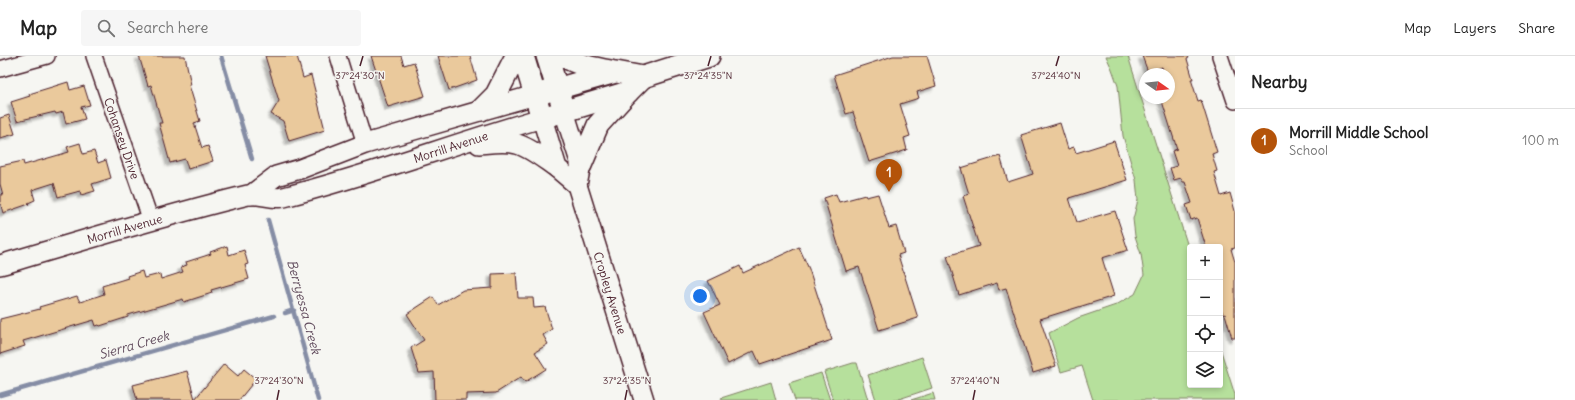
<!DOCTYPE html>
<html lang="en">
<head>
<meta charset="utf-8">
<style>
  body { margin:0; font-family:Delius,sans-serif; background:#f6f6f6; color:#222 }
  .controls { position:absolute; right:12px; bottom:12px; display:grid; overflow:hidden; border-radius:4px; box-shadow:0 2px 6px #0003 }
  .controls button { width:36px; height:36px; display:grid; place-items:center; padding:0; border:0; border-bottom:1px solid #e0e0e0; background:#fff; color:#222; font:20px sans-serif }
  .compass { position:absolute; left:1139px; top:12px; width:36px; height:36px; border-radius:50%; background:#fff; box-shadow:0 2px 6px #0003; rotate:104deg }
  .you { position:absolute; left:700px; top:240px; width:14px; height:14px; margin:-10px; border:3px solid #fff; border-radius:50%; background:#1a73e8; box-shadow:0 0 0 6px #1a73e833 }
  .badge { display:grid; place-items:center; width:26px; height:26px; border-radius:50%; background:#b45309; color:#fff; font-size:13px; font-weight:700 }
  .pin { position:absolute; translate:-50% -33px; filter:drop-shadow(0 1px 2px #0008) }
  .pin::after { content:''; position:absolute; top:21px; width:14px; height:12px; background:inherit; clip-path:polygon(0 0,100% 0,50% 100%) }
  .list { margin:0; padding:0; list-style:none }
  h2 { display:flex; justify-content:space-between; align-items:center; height:52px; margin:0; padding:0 16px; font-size:17px }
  h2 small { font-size:13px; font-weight:400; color:#767676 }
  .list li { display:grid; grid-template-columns:26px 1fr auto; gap:12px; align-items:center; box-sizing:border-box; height:64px; padding:0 16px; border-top:1px solid #e0e0e0 }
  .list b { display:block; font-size:15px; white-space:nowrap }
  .list p { margin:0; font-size:13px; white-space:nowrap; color:#767676 }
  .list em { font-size:13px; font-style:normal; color:#767676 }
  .icon { flex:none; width:22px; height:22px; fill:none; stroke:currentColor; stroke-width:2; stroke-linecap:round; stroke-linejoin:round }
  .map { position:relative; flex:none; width:1235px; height:344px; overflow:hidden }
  header { display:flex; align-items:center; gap:24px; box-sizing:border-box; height:56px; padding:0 20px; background:#fff; border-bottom:1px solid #e0e0e0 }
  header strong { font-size:19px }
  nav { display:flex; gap:22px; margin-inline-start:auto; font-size:14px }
  .search { width:280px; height:36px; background:#f6f6f6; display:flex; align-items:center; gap:10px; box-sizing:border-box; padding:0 14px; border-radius:4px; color:#767676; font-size:15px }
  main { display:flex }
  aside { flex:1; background:#fff }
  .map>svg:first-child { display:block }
</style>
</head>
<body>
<header>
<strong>Map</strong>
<div class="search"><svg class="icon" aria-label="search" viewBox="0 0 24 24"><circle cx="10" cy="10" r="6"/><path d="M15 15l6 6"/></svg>Search here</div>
<nav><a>Map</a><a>Layers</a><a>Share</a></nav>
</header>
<main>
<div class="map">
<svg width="1235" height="344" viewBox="0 0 1235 344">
  <defs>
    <filter id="shadow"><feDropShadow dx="-3.5" dy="3.5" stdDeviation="1" flood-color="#0004"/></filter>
  </defs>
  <rect width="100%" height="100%" fill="#f6f6f2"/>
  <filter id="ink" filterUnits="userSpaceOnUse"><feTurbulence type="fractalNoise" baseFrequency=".025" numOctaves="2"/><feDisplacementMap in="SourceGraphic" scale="8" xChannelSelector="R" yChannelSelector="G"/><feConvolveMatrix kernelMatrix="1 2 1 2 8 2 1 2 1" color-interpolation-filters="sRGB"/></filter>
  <g filter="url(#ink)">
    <g fill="#b6e09c" stroke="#808064">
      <path d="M1106,0h22l62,197v132h30v-37l15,47v5h-142l-11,-34 -21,6 -12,-39 29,-15 38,-13 19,-11 9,-19 -3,-21 -6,-18 -2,-17 5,-19 -2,-20 -13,-44 -5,-50 -6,-17z"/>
      <path d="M922,301l10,31 -36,12h-20l-8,-25z"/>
      <path d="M853,307h4l11,37h-35l-9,-28z"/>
      <path d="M821,317l9,27h-35l-6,-17z"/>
      <path d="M771,326l5,18h-54l-1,-2z"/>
      <path d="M933,337l2,7h-24z"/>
    </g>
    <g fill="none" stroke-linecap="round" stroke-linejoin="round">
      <g stroke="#858da5" stroke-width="4.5">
        <path d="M221,0l31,103"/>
        <path d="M268,164l50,180"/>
        <path d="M285,257l9,-3"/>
        <path d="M0,339l274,-79"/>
      </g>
    </g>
    <g fill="#eac99c" stroke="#4a1f2b" filter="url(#shadow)">
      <path d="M139,0h46l6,29h-2l11,36 -6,2 8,25 6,-2 5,15 -25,8 -3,-10 -15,4 -11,-40h3l-11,-38 -3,1z"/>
      <path d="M265,0h32l6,22 8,-3 14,55 -36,11 -6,-20 -12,-7 8,-13z"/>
      <path d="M371,0h30l3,9 10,-3 11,34 -37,11z"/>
      <path d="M438,0h32l7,24 -28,10z"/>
      <path d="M893,0h34l9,30 -19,6 2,6 -19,6 10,32 -6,2 3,12 -38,12 -16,-50 -7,2 -12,-39z"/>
      <path d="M1142,0h46l1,2 -2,1 6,20h-2l7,22 3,-1 16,52 -5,2 5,17 -3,1 7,24 9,-3 5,18v37l-4,1 4,13v76h-3l-7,-24 -2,1 -3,-11v-57h-14l-9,-29 -6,2 -5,-15 6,-2 -7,-21h-2l-2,-4 -7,2 -4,-12 7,-2 -5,-15 5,-2 -16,-51h8v-24h-5l-2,-7 -14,5z"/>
      <path d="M68,26l2,8 14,-4 6,19 -9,2 4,12 -19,5 -3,-12 -7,2 -1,-2 -38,9 -6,-19 19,-6 -1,-2z"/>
      <path d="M9,59l6,19 -15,4v-20z"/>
      <path d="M1060,67l8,26 6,-2 2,6 38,-12 13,39 -58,18 8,24 38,-11 13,39 -26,8 12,38 -74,23 16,47 -23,7 -27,-85 -7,2 -2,-7 -38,12 -12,-39 32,-10 -16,-50 6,-2 -8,-26 39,-12 8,26 25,-8 -12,-39z"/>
      <path d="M80,87l3,11 11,-3 4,12 8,-3 5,18 -19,6 3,7 -14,4 -1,-4 -22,6 -4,-14 -22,7 3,10 -7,3 1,1 -26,9 -3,-11v-7h3l-3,-11v-18l23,-5 1,4 45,-13 -2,-5z"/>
      <path d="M836,138l3,8 26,-7 1,2 12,-3 11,34 7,-2 8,27 -6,2 20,63 -39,12 -20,-63 -13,4 -22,-73z"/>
      <path d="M227,190l2,9 15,-5 4,14 -3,1 4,14 -38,11 1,3 -28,9 -1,-3 -55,16v2l-28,9 -1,-1 -3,1 -2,-6 -71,21 2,5 -25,8v-35l40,-10 -1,-2 38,-11 3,6 24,-8 -2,-8 26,-8 -1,-2 15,-5 2,7 16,-4 1,5 22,-7 -2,-5 6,-2 -1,-3 25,-8 -1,-2z"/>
      <path d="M799,191l10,22 23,71 -72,24 -6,-13 -26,13 -24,-52 16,-7 -12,-24 32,-15 3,7z"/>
      <path d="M516,217l2,25h15l1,10 11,-1 7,22 -9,6 5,9 -13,8 11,17 -21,13 -4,-5 -25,16 -30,1v6h-31l-1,-28 -15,1 -8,-25 13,-8 -17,-26 26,-17 5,8 25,-15 29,-2v-14z"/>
      <path d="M224,308l14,12 6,-7 12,10 -17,21h-102l-4,-15 54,-14 8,28z"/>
    </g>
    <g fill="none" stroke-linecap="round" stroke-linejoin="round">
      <defs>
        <g id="minor">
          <path id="s1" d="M94,0l57,165"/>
          <path d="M338,0l27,88"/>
          <path d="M1220,0l15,45"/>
          <path d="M0,13l47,-13"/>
        </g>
        <g id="tertiary">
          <path id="s2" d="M564,55l17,54 -4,20 67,215"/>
          <path d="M479,88c12,-1 26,-3 38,0 14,4 28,16 40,24"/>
          <path d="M251,139l25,-19 24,-7 65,-25 170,-49"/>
          <path id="s3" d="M0,209c82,-24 165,-50 248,-70 12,-2 25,5 36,2 87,-22 171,-54 258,-79l15,50 20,17"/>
        </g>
        <g id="secondary">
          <path d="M523,0l19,62 86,-26 15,-15"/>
          <path d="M547,0l14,45"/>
          <path d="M563,0c15,9 31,12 48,15"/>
          <path d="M535,39l81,-23 27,5 66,-21"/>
          <path d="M481,54l15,-15 20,-39"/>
          <path d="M581,109l17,-40 30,-33"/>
        </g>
      </defs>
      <use href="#minor" stroke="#4a1f2b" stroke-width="18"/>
      <use href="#tertiary" stroke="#4a1f2b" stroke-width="22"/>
      <use href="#secondary" stroke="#4a1f2b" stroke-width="24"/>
      <use href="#minor" stroke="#f6f6f2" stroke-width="15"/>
      <use href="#tertiary" stroke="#f6f6f2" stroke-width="19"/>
      <use href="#secondary" stroke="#f6f6f2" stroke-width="21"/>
    </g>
  </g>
  <path fill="none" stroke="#4a1f2b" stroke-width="1.5" d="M360,10l3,-10M708,10l3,-10M1056,10l3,-10M277,344l2,-10M625,344l2,-10M973,344l2,-10"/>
  <g text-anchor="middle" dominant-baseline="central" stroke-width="3" stroke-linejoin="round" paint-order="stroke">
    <g font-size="12" fill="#4a1f2b" stroke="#f6f6f2">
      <text stroke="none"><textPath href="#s1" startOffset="87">Cohansey Drive</textPath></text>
      <text stroke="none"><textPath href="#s3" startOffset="468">Morrill Avenue</textPath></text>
      <text stroke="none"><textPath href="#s3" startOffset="130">Morrill Avenue</textPath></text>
      <text stroke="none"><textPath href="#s2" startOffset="190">Cropley Avenue</textPath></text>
    </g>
    <g font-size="13" font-style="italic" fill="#624d5e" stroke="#f6f6f2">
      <text transform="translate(304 251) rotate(75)">Berryessa Creek</text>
      <text transform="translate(134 289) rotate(-16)">Sierra Creek</text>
    </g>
  </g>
  <g font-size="10" text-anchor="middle" fill="#4a1f2b" stroke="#f6f6f2" stroke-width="3" stroke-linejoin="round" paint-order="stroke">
    <text x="360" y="23">37°24'30"N</text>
    <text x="708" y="23">37°24'35"N</text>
    <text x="1056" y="23">37°24'40"N</text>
    <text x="279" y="328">37°24'30"N</text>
    <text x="627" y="328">37°24'35"N</text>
    <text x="975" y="328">37°24'40"N</text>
  </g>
</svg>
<div class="controls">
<button>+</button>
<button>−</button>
<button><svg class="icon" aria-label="locate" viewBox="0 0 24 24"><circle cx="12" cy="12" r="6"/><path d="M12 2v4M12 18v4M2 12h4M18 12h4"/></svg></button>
<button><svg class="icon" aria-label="layers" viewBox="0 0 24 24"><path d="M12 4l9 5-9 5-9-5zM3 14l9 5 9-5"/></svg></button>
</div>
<svg class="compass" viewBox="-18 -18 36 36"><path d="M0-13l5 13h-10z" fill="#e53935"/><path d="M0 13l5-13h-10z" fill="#767676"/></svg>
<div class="you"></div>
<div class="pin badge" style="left:889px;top:136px">1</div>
</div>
<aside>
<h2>Nearby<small></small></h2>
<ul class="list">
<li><span class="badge">1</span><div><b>Morrill Middle School</b><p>School</p></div><em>100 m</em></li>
</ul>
</aside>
</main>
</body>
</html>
